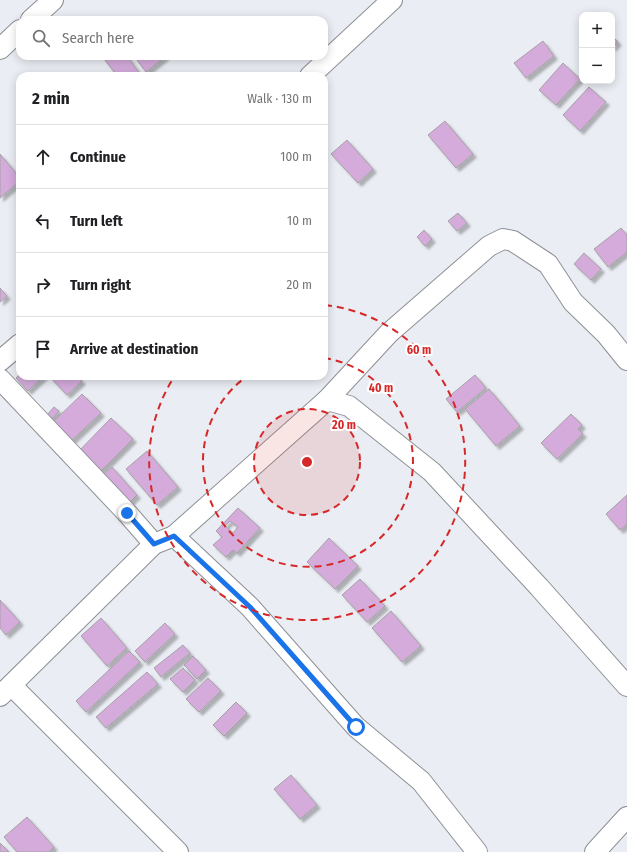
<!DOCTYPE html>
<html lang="en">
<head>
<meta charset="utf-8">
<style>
  body { margin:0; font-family:"Fira Sans Condensed",sans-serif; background:#f6f6f6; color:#202124 }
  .controls { position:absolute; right:12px; top:12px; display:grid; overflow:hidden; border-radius:8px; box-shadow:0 2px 10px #0003 }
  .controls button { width:36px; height:36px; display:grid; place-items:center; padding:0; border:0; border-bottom:1px solid #e0e0e0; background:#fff; color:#202124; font:20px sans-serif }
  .stop { position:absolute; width:12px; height:12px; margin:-9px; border:3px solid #1a73e8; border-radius:50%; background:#fff }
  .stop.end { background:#1a73e8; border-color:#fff; box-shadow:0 1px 4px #0008 }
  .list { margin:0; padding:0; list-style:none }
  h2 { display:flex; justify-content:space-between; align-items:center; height:52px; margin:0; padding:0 16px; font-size:17px }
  h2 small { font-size:13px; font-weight:400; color:#757577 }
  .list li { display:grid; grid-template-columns:26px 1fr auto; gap:12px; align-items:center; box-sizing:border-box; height:64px; padding:0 16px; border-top:1px solid #e0e0e0 }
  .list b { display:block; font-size:15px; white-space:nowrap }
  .list em { font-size:13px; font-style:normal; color:#757577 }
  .icon { flex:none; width:22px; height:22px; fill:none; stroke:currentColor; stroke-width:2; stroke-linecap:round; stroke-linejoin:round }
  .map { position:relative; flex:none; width:627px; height:852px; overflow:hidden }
  .search { position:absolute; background:#fff; box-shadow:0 2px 10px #0003; left:16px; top:16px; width:312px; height:44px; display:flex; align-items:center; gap:10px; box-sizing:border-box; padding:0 14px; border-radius:12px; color:#757577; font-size:15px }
  .panel { position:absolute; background:#fff; box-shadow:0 2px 10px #0003; left:16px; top:72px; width:312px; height:308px; border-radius:12px }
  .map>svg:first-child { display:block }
</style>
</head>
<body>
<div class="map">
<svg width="627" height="852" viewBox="0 0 627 852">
  <defs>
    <filter id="shadow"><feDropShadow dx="3.5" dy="3.5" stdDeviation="1" flood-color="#0004"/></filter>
  </defs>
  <rect width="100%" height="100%" fill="#eaedf3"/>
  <g fill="#d4abdb" stroke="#a5a1a6" fill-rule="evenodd" filter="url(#shadow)">
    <path d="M612,36l6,6 -6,6z"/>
    <path d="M543,41l11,15 -28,22 -12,-15z"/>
    <path d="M102,56h25l13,18 -3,2h-20z"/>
    <path d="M134,56h32l-20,16z"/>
    <path d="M563,63l17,16 -24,26 -17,-15z"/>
    <path d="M589,87l17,15 -26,29 -17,-16z"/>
    <path d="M445,121l28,33 -17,14 -28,-33z"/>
    <path d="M347,140l26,29 -15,14 -27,-29z"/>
    <path d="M0,154l20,24v3l-20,17z"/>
    <path d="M458,213l9,10 -10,8 -9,-10z"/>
    <path d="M621,228l6,7v17l-19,15 -14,-18z"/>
    <path d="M424,230l8,9 -7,7 -8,-9z"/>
    <path d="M584,253l17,16 -10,11 -17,-16z"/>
    <path d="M0,288l7,8 -7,6z"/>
    <path d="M20,374v2h24l-16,15 -12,-13z"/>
    <path d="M475,375l11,13 -29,24 -11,-13z"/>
    <path d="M49,376h28l5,5 -15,14z"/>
    <path d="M489,389l31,37 -24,20 -31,-37z"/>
    <path d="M82,394l19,19 -32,30 -18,-19z"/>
    <path d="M54,407l5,4 -7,8 -5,-4z"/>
    <path d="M571,414l11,11 -4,4 5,5 -26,25 -16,-16z"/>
    <path d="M111,418l22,21 -34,34 -21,-21z"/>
    <path d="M147,451l31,36 -21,18 -31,-36z"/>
    <path d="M112,467l25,28 -11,11 -26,-29z"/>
    <path d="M627,495v29l-7,6 -14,-16z"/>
    <path d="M238,508l22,20 -23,25 -4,-3 -7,7 -13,-12 9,-8 -6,-6zM230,521l8,6 -5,6 -8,-7z"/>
    <path d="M329,538l29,28 -23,23 -28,-27z"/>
    <path d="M360,579l25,27 -18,16 -25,-27z"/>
    <path d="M0,600l20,22 -14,13 -6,-7z"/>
    <path d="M391,611l30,35 -19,16 -30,-34z"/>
    <path d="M101,618l26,30 -20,18 -26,-30z"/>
    <path d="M165,623l10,11 -30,28 -10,-11z"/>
    <path d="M183,645l7,8 -29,24 -7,-9z"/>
    <path d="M129,651l11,11 -54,50 -10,-11z"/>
    <path d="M193,656l13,14 -9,9 -13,-14z"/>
    <path d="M183,668l12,12 -12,12 -13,-13z"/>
    <path d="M147,672l11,12 -52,44 -10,-11z"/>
    <path d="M208,678l13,13 -22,21 -13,-13z"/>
    <path d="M236,702l11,11 -23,23 -11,-11z"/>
    <path d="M291,775l26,30 -17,14 -26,-30z"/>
    <path d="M27,817l27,30 -5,5h-32l-13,-15z"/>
    <path d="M0,843l9,9h-9z"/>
  </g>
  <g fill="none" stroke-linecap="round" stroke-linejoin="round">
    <defs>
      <g id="street">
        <path d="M31,20l22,-20"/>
        <path d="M0,49l20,-19"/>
        <path d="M310,76l82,-76"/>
        <path d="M0,361l20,-17"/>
        <path d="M0,379l127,134 27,31"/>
        <path d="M327,400l62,-67 100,-87 14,-7 10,2 35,23 25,38 33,32 21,26"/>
        <path d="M12,686l166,166"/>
        <path d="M0,696l154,-152 20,-8"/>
        <path d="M477,852l-56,-71 -65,-54 -106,-120 -76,-71 153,-136 22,6 83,66 107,115 88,99"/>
        <path d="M595,852l32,-35"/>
      </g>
    </defs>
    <use href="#street" stroke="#8d9095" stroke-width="22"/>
    <use href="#street" stroke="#fff" stroke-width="20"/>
  </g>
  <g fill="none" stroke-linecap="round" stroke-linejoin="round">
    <path stroke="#1a73e8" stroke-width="5" d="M127,513l27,31 20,-8 76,71 106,120"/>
  </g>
  <circle cx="307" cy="462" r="53" fill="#d62828" fill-opacity=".12"/>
  <g fill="none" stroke="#d62828" stroke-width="2" stroke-dasharray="7 5">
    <circle cx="307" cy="462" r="53"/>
    <path d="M324 358A105 105 0 1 1 246 377"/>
    <path d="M325 305A158 158 0 1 1 174 377"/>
  </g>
  <circle cx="307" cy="462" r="6" fill="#d62828" stroke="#fff" stroke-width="2"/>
  <g font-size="12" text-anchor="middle" font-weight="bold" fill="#d62828" stroke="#fff" stroke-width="4" stroke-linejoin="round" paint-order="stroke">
    <text x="419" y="354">60 m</text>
    <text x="381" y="392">40 m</text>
    <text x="344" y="429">20 m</text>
  </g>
</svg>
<div class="controls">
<button>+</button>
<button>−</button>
</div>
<div class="stop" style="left:356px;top:727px"></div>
<div class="stop end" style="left:127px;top:513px"></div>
<div class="search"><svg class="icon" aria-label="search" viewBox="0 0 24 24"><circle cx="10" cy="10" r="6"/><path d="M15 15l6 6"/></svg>Search here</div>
<section class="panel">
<h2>2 min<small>Walk · 130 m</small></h2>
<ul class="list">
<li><svg class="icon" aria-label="ahead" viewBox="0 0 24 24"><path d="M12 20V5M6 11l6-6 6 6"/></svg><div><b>Continue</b></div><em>100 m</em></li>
<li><svg class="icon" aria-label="left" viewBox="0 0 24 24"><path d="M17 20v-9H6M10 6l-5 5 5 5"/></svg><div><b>Turn left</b></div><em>10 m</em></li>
<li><svg class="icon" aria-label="right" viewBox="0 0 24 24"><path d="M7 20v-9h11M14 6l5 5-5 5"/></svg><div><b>Turn right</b></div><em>20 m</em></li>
<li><svg class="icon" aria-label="arrive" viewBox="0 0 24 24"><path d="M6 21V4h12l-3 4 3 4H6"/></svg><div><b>Arrive at destination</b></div></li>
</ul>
</section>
</div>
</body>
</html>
